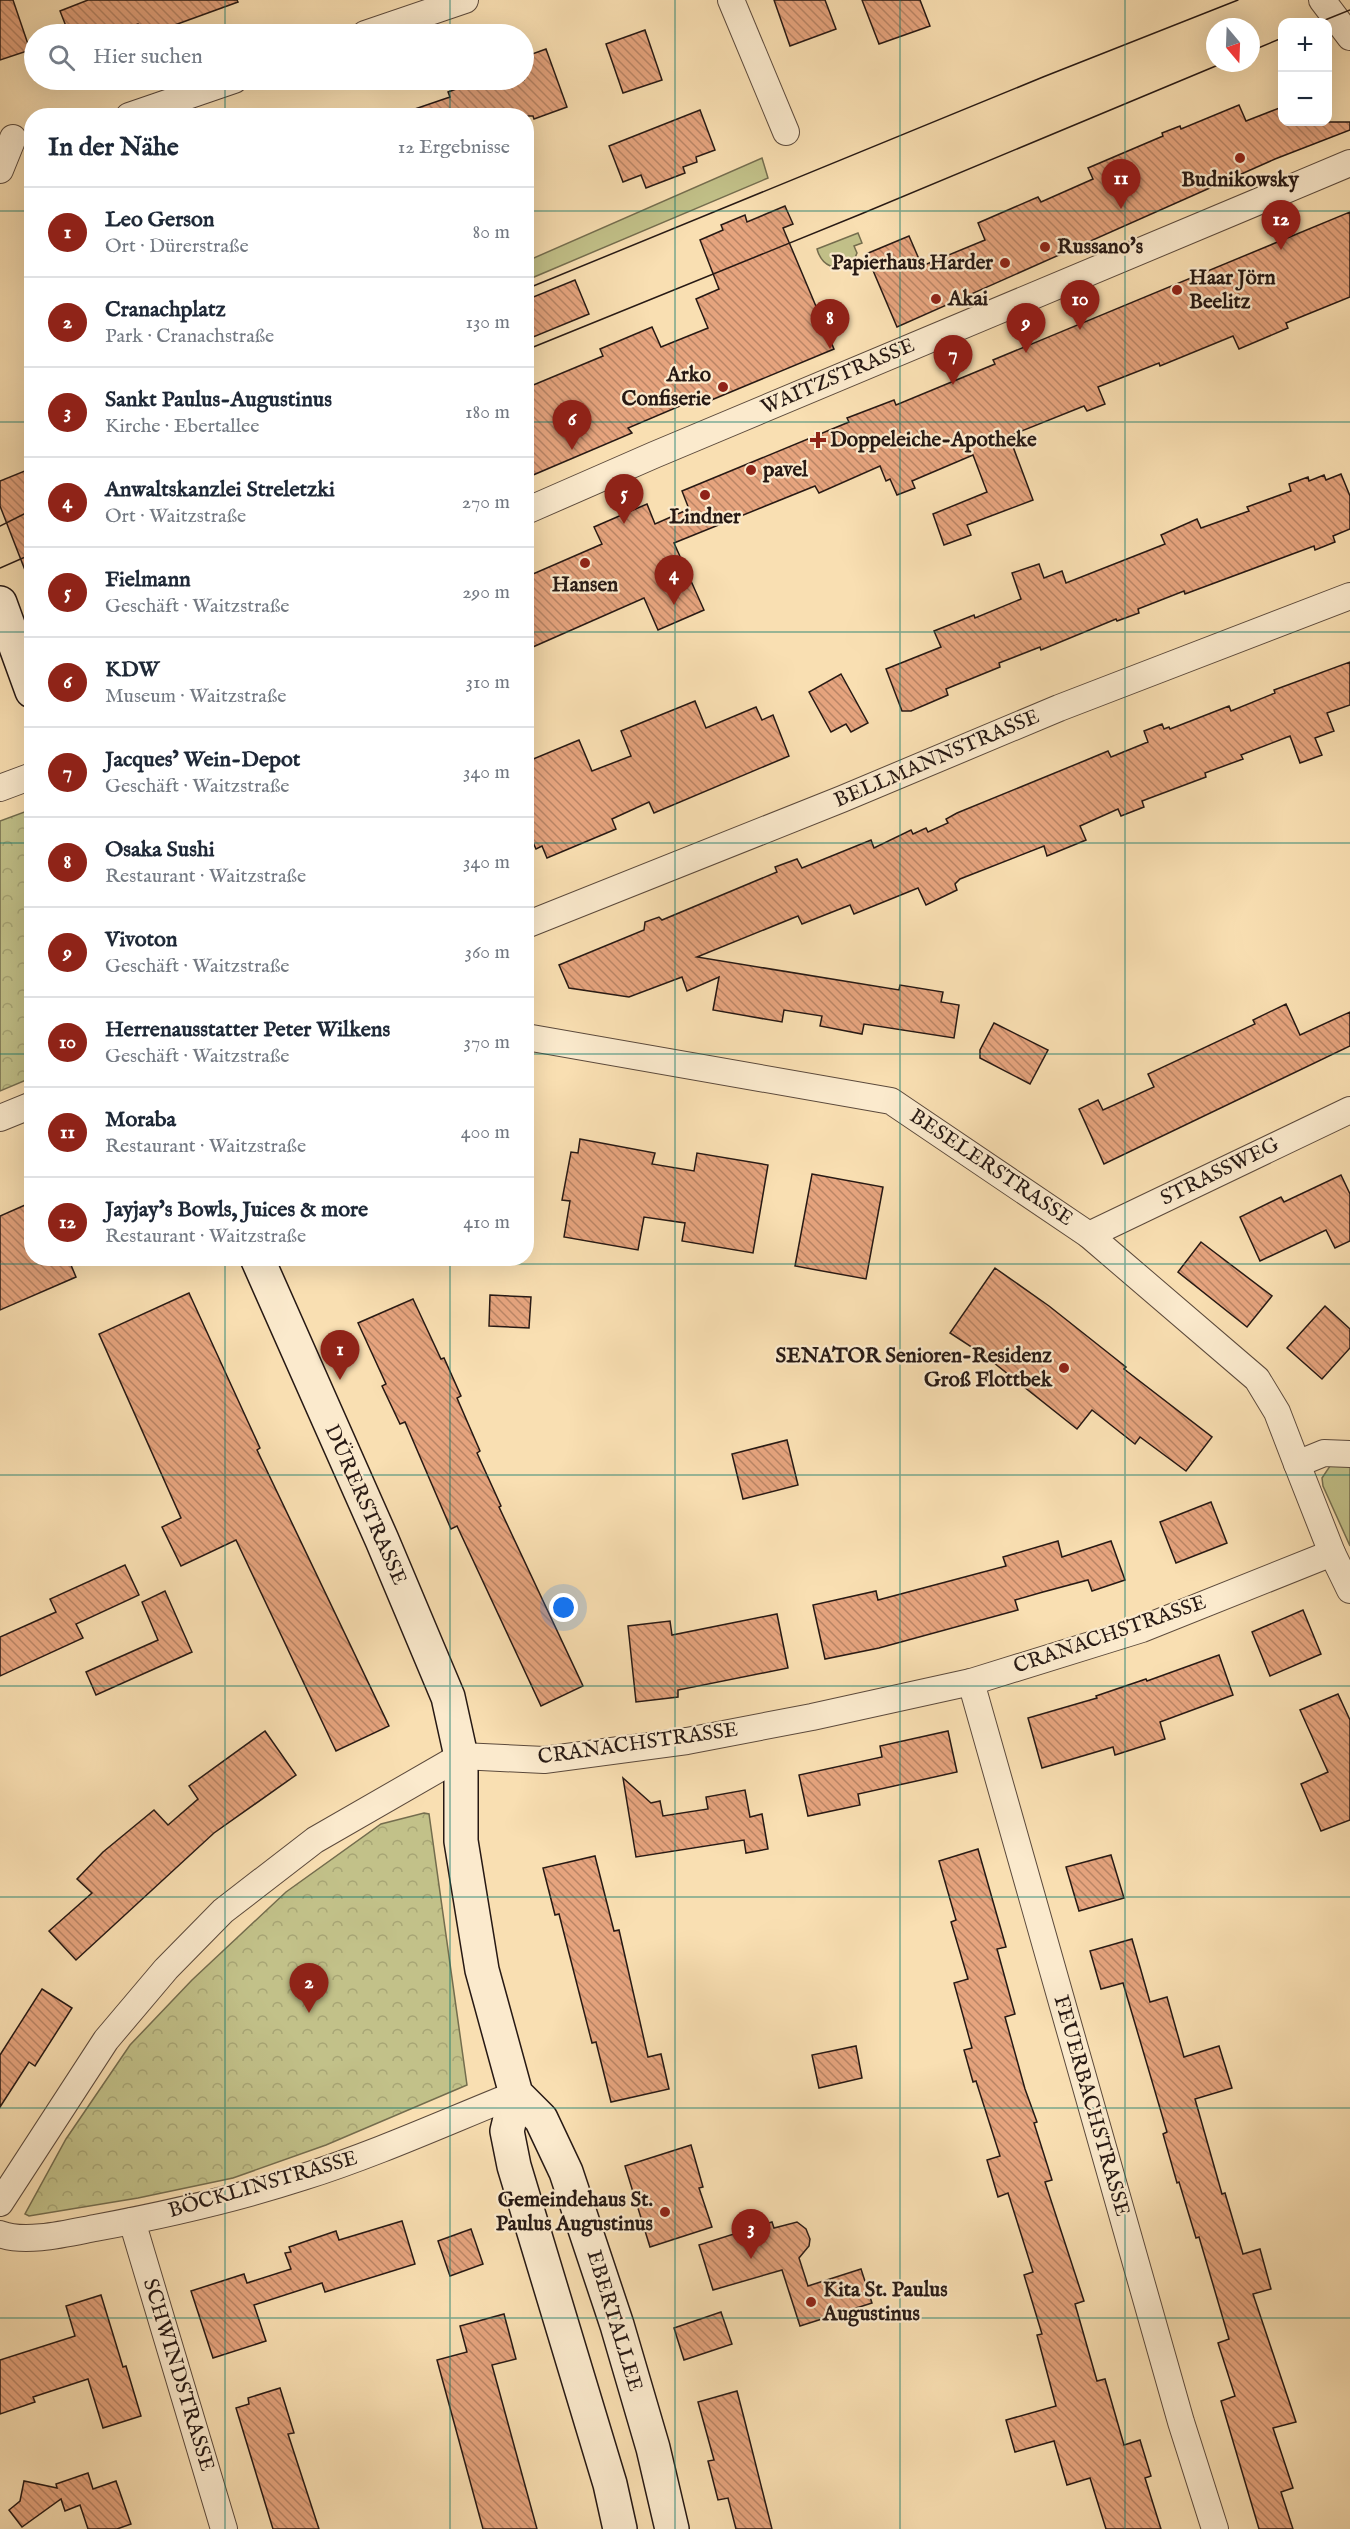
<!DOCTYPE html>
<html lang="de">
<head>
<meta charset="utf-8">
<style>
  body { margin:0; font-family:"IM FELL English",serif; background:#f2f2f3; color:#1f2937 }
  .controls { position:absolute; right:18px; top:18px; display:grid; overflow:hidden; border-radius:12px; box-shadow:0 6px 24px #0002 }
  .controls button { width:54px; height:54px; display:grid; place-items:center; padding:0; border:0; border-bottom:2px solid #e0e1e3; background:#fff; color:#1f2937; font:30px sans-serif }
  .compass { position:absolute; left:1206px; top:18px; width:54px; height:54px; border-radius:50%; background:#fff; box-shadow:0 6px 24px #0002; rotate:161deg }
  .you { position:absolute; left:564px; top:1608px; width:21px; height:21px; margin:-15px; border:4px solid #fff; border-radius:50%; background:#1a73e8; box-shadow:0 0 0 9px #1a73e833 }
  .badge { display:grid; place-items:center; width:39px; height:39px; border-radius:50%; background:#8f2418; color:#fff; font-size:20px; font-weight:700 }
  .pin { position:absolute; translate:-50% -50px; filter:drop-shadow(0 2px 3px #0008) }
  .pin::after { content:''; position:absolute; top:32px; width:21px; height:18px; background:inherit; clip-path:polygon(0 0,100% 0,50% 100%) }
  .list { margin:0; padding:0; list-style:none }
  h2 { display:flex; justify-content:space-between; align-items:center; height:78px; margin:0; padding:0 24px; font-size:26px }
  h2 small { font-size:20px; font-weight:400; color:#747a83 }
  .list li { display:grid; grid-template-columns:39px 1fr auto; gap:18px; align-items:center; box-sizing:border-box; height:90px; padding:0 24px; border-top:2px solid #e0e1e3 }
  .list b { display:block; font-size:22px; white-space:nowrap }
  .list p { margin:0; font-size:20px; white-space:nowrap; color:#747a83 }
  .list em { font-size:20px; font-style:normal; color:#747a83 }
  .icon { flex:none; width:33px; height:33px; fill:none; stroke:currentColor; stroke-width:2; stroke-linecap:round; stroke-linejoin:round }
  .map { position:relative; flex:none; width:1350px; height:2529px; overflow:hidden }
  .search { position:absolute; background:#fff; box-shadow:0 6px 24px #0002; left:24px; top:24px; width:510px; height:66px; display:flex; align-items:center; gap:15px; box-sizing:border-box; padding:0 21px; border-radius:33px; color:#747a83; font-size:22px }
  .panel { position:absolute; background:#fff; box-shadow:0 6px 24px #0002; left:24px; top:108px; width:510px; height:1158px; border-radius:24px }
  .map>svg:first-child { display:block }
</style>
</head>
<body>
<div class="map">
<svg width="1350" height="2529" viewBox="0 0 1350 2529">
  <defs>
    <pattern id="park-crowns" width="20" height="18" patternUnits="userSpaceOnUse" patternTransform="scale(1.5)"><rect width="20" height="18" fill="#c2c189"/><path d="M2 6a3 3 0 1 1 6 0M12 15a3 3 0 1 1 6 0" fill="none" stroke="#a7a575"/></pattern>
    <pattern id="building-back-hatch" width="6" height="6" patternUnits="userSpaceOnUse" patternTransform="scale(1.5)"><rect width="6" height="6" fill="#e6a47e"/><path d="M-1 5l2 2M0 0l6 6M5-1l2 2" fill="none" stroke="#ba8566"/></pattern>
  </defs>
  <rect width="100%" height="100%" fill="#f9dfb2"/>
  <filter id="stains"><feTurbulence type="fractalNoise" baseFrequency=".00333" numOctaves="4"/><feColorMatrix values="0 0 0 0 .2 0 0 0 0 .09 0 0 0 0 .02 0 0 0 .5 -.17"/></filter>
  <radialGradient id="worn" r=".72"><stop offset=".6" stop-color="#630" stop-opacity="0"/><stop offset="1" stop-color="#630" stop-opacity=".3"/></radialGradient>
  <g fill="#c2c189" stroke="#746d4e" stroke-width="1.5">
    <path d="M762,158l6,20 -241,102v-19z"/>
    <path d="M858,233l4,10 -8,3 3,7 -5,12c-16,6 -30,2 -35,-16z"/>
    <path d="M1338,1463l12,4v79l-27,-60 -1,-8 8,-12z"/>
  </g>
  <g fill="url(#park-crowns)" stroke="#746d4e" stroke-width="1.5">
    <path d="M27,811l5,4 -1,263 -31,13v-270z"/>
    <path d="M424,1813l5,1 38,271 -141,60 -93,33 -95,20 -109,18 -4,-2 41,-75 64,-94 62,-65 94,-88 95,-68z"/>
  </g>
  <g fill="url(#building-back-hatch)" stroke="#271914" stroke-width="1.5">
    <path d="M0,0h13l17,50 -30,10z"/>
    <path d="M88,0h149l1,2 -88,32h-8l-4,-10 -27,10h-42l-9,-23z"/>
    <path d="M774,0h51l11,29 -46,17z"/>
    <path d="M862,0h58l10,26 -51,18z"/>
    <path d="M645,30l17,50 -39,13 -17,-49z"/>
    <path d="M546,49l21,58 -33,12 -1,-3h-126l-1,-4 44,-15 -2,-5 33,-12h43v-23z"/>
    <path d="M1239,105l7,16 36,-14v15h68v8l-75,29 -378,168 -31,-73 43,-18 13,30 63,-26 -7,-17 60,-26 3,5 52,-23 -5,-11 75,-32 -1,-3 18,-7 1,3z"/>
    <path d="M700,110l15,40 -19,7 1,5 -14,5 2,6 -39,15 -5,-13 -18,7 -14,-36z"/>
    <path d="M785,206l8,18 -10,4 51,121 -137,57 -3,-6 -66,28 4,5 -106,45v-90l77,-32 -3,-7 52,-22 9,20 47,-19 -12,-29 23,-10 -19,-49 23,-10 -2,-5 24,-10 2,7z"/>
    <path d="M1350,212v85l-64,26 2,5 -49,21 -6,-13 -73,30 -1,-3 -61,24 7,17 -18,7 -3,-5 -75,30 24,64 -66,25 4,10 -27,10 -11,-31 54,-22 -14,-37 -61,26 3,7 -18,7 -7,-16 -4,2 -6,-15 -61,27 -4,-7 -141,57 30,67 -46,20 -14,-32 -118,52v-73l76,-33 -8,-17 53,-23 8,20 34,-15 -7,-18 167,-69 -2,-4 47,-18 2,5 99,-41 -2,-4z"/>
    <path d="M575,280l14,34 -63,26v-40z"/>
    <path d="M32,468v115h-2l-30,-77v-25z"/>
    <path d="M1341,474l9,22v33l-17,7 2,6 -20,8 -1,-4 -129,48 -1,-3 -46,18 1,4 -22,8 -1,-2 -75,31 -1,-3 -41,16 1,4 -54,22 2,6 -37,16h-9l-16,-42 55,-22 -7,-16 40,-16 1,3 46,-19 -9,-26 27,-9 5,14 18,-7 4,12 99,-39 -4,-9 36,-16 4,9 48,-17 -2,-4 44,-16 -2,-7 19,-7 1,4 15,-6 2,5z"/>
    <path d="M1350,662v43l-23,8 7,18 -19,7 7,17 -22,8 -10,-27 -49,19 2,4 -38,14 1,4 -64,24 2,6 -23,9 -3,-7 -38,17 6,14 -39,16 -3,-10 -84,33 -5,5 2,6 -31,15 -8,-17 -64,26 -4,-9 -48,19 -4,-8 -101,41 202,33 1,-5 43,7 -2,10 18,3 -5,33 -90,-14 -2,10 -42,-8 2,-10 -38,-6 -2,12 -69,-12 6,-33 -32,14 -5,-14 -53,20 -60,-9 -10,-23 85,-35 1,-8 14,-5 3,3 115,-48 -2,-5 22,-8 5,9 69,-28 3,8 37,-18 2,4 13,-6 2,4 20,-9 -2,-4 11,-6 127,-52 24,-10 3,6 37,-15 -4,-11 18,-7 2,5 5,-2 1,2 59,-23 2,5 44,-18 -1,-3z"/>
    <path d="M841,674l27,49 -17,9 -5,-8 -15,8 -22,-40z"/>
    <path d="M695,701l11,27 50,-21 6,13 11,-5 16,41 -135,57 -5,-11 -37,17 4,10 -69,29 -5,-12 -6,3 -10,-22v-65l53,-22 13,31 39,-15 -10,-25z"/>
    <path d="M1286,1004l14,31 50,-23v34l-246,118 -25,-55 19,-9 5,10 51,-23 -6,-13 107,-50 -2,-4z"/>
    <path d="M994,1023l54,27 -18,34 -50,-26v-8z"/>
    <path d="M580,1139l75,14 -3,11 42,7 3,-18 71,12 -15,88 -71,-12 3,-18 -41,-6 -6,33 -74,-13 6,-36 -8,-1 9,-48 7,1z"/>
    <path d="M812,1174l71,13 -17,92 -71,-13z"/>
    <path d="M1341,1175l9,19v47l-15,7 -9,-18 -66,31 -20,-44 41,-20 3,5z"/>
    <path d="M32,1202v56h36l8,19 -76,33v-94z"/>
    <path d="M1201,1242l71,54 -25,31 -69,-55z"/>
    <path d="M995,1268l54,38 77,61 -2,2 88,68 -26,34 -46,-34 -5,7 -43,-34 -15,19 -93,-74 -34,-22z"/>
    <path d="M189,1293l71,155 -3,2 132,276 -53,25 -100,-211 -55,26 -19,-39 19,-9 -82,-184z"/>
    <path d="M490,1295l41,2 -2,31 -40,-2z"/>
    <path d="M413,1299l28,60 3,-1 17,38 -4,2 23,53 -3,2 24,53 -2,1 84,179 -42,20 -84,-180 -6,3 -46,-107 -5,2 -18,-38 4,-2 -28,-61z"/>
    <path d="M1325,1306l25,23v19l-28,31 -35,-31z"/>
    <path d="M787,1440l11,45 -55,14 -11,-45z"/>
    <path d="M1211,1502l16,41 -51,20 -16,-41z"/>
    <path d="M1058,1541l4,16 49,-16 14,39 -33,11 -4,-11 -45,12 -28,8 3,10 -139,38 -54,11 -12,-54 63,-14 2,9 128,-34 -3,-9z"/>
    <path d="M125,1565l14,30 -63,29 7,14 -83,38v-39l56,-25 -6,-13z"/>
    <path d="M165,1591l27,61 -96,43 -10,-23 72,-32 -16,-38z"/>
    <path d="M1303,1610l18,44 -51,22 -18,-44z"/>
    <path d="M777,1614l11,54 -110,22v7l-42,5 -8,-76 42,-5 2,14z"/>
    <path d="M1219,1655l14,40 -73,27 5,17 -50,16 -2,-8 -71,21 -14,-50 69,-20 -1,-2 50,-17 1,2z"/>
    <path d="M1338,1694l12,26v100l-29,11 -20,-47 27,-12 -28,-62z"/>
    <path d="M265,1731l31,44 -82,58 -138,127 -27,-29 43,-38 -15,-14 26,-27 51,-42 14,15 30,-26 -9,-13z"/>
    <path d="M948,1731l9,41 -99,22 2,11 -52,11 -9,-41 83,-18 -2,-11z"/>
    <path d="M623,1778l28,25 9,-2 3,15 45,-7 -2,-12 39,-7 5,27 12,-3 6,35 -22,4 -2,-13 -108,17z"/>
    <path d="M978,1849l28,98 -9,2 18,65 -10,3 20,72 12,33 -3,1 18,57 -7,2 39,119 -9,3 22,77 8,-2 19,66 16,-5 11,36 -6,2 16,51h-55l-16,-51 -23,7 -13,-44 -39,11 -9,-32 50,-14 -19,-71 5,-1 -18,-59 9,-3 -25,-79 -10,4 -11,-37 13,-4 -24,-75 -3,1 -9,-32 8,-2 -18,-65 14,-4 -17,-57 5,-2 -17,-59z"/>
    <path d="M1111,1855l13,43 -45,13 -13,-44z"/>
    <path d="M595,1856l19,75 5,-1 29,127 13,-3 8,35 -58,13 -15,-60 -4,1 -33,-129 -4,1 -12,-47z"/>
    <path d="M1132,1939l18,63 17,-5 17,60 35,-11 13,42 -37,11 27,95 3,-1 18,61 17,-5 11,40 -18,5 43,128 -23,6 20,60 -12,4 12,37h-34l-38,-128 14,-5 -17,-53 11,-4 -30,-102 -3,1 -17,-56 -2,1 -14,-49 4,-2 -44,-149 -22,6 -11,-38z"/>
    <path d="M42,1989l30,19 -37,58 -6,-4 -29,45v-52z"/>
    <path d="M856,2046l6,32 -43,10 -7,-33z"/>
    <path d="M691,2145l12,42 -4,1 13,39 -62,20 -25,-81z"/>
    <path d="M402,2221l13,43 -90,28 -3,-9 -68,22 12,36 -53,17 -22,-67 53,-17 3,9 44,-14 -6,-16 6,-1 -2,-5 47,-16 3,9z"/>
    <path d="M772,2222l2,6 23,-6 9,7 4,10 -1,7 -10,12 9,28 53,-17 11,34 -72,23 -18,-56 -69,20 -14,-45z"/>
    <path d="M471,2229l12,35 -33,12 -12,-35z"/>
    <path d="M101,2295l22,72 3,-1 15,50 -38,12 -15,-49 -55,18 2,5 -35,12v-54l75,-24 -9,-30z"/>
    <path d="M721,2312l11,32 -48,16 -10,-32z"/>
    <path d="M504,2314l12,45 -24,6 45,164h-54l-46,-169 30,-8 -7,-26z"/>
    <path d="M280,2388l14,45 -6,1 31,95h-46l-37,-121 13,-4 -1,-6z"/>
    <path d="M737,2391l7,27 28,111h-36l-8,-31 -10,2 -10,-39 6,-1 -16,-58z"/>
    <path d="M88,2473l5,16 23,-8 15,43 -14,5h-29l-8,-24 -15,6 -4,-12 -39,28 -13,-17 11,-9 4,-20 33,7 -1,-4z"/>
  </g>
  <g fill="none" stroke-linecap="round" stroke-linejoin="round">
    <defs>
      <g id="street">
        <path d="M731,0l55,132"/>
        <path d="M1322,0l28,37"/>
        <path d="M365,34l100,-34"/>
        <path d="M129,116l105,-36"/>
        <path d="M0,170l13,-32"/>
        <path d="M526,511l128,-56 696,-292"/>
        <path d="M0,788l32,-12"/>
        <path d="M526,925l316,-126 217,-91 291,-112"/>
        <path d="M526,1037l365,64 198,134 168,144 20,33 20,52 27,-11 26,1"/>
        <path d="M0,1118l32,-13"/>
        <path d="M1089,1235l261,-125"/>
        <path d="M1297,1464l35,89 18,37"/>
        <path d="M971,1682l210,740 34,107"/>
        <path d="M0,2203l106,-163 60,-71 57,-58 92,-71 146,-84 83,4 143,-19 125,-24 159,-35 171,-53 190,-76"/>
        <path d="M132,2221l92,308"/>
        <path d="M0,2234c25,10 69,-1 95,-6 70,-13 140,-29 208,-51 73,-23 143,-55 213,-83"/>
      </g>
      <g id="secondary">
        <path d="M0,603l32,88"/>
        <path d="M257,1258l125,282 66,157 13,59v85l21,129 34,124 25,25 25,53 51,153 36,123 19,81"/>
        <path d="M516,2094l-9,37 7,35 96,318 10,45"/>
      </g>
    </defs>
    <use href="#street" stroke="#5c4a3c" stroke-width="28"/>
    <use href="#secondary" stroke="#271914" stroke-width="36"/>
    <use href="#street" stroke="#fbeacd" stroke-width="26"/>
    <use href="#secondary" stroke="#fbeacd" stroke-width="33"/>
    <g stroke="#271914" stroke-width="1.5">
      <path d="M1320,22l30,-12"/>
      <path d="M1251,51l31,-13"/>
      <path d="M526,289l517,-212 195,-77"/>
      <path d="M526,350l335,-136 362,-151"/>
      <path d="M0,526l32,-16"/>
      <path d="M0,568l32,-14"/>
    </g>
  </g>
  <path fill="none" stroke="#0f766e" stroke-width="1.5" stroke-opacity="0.55" d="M225,0v34M450,0v34M675,0v2529M900,0v2529M1125,0v2529M225,80v36M450,80v36M0,211h32M526,211h824M0,422h32M526,422h824M0,632h32M526,632h824M0,843h32M526,843h824M0,1054h32M526,1054h824M225,1258v1271M450,1258v1271M0,1264h1350M0,1475h1350M0,1686h1350M0,1897h1350M0,2108h1350M0,2318h1350"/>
  <g fill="#8f2418" stroke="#fbeacd" stroke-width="2">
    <circle cx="1240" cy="158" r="6"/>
    <circle cx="1045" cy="247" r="6"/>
    <circle cx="1005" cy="263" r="6"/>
    <circle cx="1177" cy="290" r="6"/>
    <circle cx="936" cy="299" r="6"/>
    <circle cx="723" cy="387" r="6"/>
    <path d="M815 431h6v6h6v6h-6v6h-6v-6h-6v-6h6z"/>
    <circle cx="751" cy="470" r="6"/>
    <circle cx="705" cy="495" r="6"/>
    <circle cx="585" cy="563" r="6"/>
    <circle cx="1064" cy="1368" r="6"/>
    <circle cx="665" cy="2212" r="6"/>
    <circle cx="811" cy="2302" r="6"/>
  </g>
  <g text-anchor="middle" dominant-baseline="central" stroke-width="4.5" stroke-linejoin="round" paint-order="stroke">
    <g font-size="21" font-weight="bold" fill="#271914" stroke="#fbeacd" text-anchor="start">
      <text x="1240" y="180" text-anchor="middle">Budnikowsky</text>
      <text x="1057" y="247">Russano's</text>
      <text x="993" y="263" text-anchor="end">Papierhaus Harder</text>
      <text x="1189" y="278">Haar Jörn<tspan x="1189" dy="24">Beelitz</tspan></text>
      <text x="948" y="299">Akai</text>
      <text x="711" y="375" text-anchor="end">Arko<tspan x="711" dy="24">Confiserie</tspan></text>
      <text x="830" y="440">Doppeleiche-Apotheke</text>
      <text x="763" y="470">pavel</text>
      <text x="705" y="517" text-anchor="middle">Lindner</text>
      <text x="585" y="585" text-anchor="middle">Hansen</text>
      <text x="1052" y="1356" text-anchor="end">SENATOR Senioren-Residenz<tspan x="1052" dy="24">Groß Flottbek</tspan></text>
      <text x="653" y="2200" text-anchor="end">Gemeindehaus St.<tspan x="653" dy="24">Paulus Augustinus</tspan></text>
      <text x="823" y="2290">Kita St. Paulus<tspan x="823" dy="24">Augustinus</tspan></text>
    </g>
    <g font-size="21" fill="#271914" stroke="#fbeacd">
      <text transform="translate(838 377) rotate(-23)">WAITZSTRASSE</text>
      <text transform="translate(937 759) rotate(-23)">BELLMANNSTRASSE</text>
      <text transform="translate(991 1168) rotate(34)">BESELERSTRASSE</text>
      <text transform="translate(1220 1172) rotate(-26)">STRASSWEG</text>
      <text transform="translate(365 1505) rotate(66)">DÜRERSTRASSE</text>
      <text transform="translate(1110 1635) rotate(-19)">CRANACHSTRASSE</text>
      <text transform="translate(638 1744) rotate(-8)">CRANACHSTRASSE</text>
      <text transform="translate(1091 2106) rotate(74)">FEUERBACHSTRASSE</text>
      <text transform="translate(263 2185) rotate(-16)">BÖCKLINSTRASSE</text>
      <text transform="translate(614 2321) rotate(73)">EBERTALLEE</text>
      <text transform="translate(178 2375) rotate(73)">SCHWINDSTRASSE</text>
    </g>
  </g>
  <rect width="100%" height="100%" filter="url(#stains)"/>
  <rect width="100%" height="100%" fill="url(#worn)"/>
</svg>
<div class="controls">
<button>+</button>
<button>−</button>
</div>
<svg class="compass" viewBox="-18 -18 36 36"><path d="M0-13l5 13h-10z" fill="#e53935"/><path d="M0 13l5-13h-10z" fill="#747a83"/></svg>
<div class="you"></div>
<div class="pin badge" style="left:340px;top:1380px">1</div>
<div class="pin badge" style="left:309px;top:2013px">2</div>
<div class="pin badge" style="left:751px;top:2259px">3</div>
<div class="pin badge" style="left:674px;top:605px">4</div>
<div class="pin badge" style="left:624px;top:524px">5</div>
<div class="pin badge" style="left:572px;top:450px">6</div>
<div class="pin badge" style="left:953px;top:385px">7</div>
<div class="pin badge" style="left:830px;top:349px">8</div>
<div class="pin badge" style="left:1026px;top:353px">9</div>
<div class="pin badge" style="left:1080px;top:330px">10</div>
<div class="pin badge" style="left:1121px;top:209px">11</div>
<div class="pin badge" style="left:1281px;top:250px">12</div>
<div class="search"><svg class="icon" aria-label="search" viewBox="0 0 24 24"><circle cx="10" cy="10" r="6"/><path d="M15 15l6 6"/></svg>Hier suchen</div>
<section class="panel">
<h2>In der Nähe<small>12 Ergebnisse</small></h2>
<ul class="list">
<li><span class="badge">1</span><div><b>Leo Gerson</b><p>Ort · Dürerstraße</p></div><em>80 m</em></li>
<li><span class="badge">2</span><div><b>Cranachplatz</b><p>Park · Cranachstraße</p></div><em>130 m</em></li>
<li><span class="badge">3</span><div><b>Sankt Paulus-Augustinus</b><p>Kirche · Ebertallee</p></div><em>180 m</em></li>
<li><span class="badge">4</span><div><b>Anwaltskanzlei Streletzki</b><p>Ort · Waitzstraße</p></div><em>270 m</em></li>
<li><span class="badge">5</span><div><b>Fielmann</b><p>Geschäft · Waitzstraße</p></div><em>290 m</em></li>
<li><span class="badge">6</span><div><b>KDW</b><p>Museum · Waitzstraße</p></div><em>310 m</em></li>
<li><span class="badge">7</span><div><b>Jacques’ Wein-Depot</b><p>Geschäft · Waitzstraße</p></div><em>340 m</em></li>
<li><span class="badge">8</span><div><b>Osaka Sushi</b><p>Restaurant · Waitzstraße</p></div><em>340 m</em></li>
<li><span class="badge">9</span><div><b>Vivoton</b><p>Geschäft · Waitzstraße</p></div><em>360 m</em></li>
<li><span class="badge">10</span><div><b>Herrenausstatter Peter Wilkens</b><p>Geschäft · Waitzstraße</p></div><em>370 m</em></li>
<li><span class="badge">11</span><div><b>Moraba</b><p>Restaurant · Waitzstraße</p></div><em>400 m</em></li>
<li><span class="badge">12</span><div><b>Jayjay's Bowls, Juices &amp; more</b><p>Restaurant · Waitzstraße</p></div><em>410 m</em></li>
</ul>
</section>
</div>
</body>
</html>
